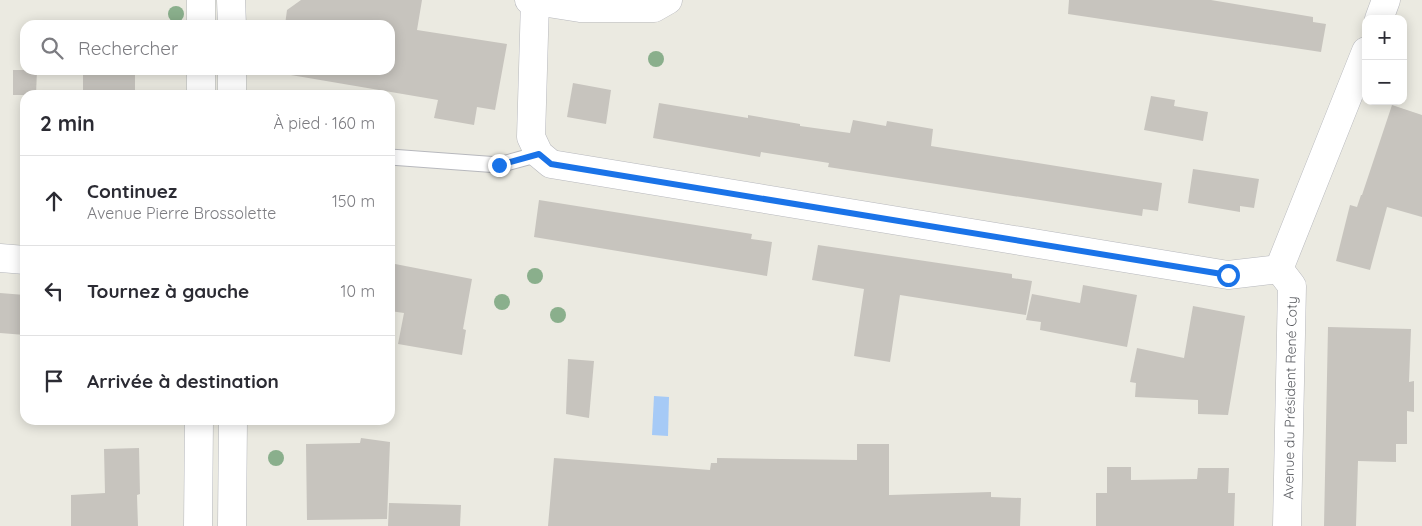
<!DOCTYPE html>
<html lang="fr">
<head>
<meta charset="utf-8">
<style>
  body { margin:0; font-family:Quicksand,sans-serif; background:#f7f7f7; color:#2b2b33 }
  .controls { position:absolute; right:15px; top:15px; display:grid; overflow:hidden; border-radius:10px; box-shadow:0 2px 12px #0003 }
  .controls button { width:45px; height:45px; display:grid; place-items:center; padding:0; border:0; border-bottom:1px solid #e1e1e2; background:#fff; color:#2b2b33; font:25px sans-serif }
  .stop { position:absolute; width:15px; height:15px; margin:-11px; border:4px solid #1a73e8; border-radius:50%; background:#fff }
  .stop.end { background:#1a73e8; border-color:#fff; box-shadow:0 1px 5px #0008 }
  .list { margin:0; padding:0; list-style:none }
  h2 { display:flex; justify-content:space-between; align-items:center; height:65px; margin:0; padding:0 20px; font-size:21px }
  h2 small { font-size:16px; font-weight:400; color:#7c7c81 }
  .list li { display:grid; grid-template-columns:32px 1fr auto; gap:15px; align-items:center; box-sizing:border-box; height:90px; padding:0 20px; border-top:1px solid #e1e1e2 }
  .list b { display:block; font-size:19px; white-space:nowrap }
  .list p { margin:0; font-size:16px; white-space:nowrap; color:#7c7c81 }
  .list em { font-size:16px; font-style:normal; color:#7c7c81 }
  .icon { flex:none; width:28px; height:28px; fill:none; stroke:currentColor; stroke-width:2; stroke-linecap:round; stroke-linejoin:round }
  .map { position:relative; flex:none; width:1422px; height:526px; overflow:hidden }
  .search { position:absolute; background:#fff; box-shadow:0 2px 12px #0003; left:20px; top:20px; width:375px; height:55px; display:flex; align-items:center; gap:12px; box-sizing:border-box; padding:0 18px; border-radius:15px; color:#7c7c81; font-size:19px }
  .panel { position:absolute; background:#fff; box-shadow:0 2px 12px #0003; left:20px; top:90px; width:375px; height:335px; border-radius:15px }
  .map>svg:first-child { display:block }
</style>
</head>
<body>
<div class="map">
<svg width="1422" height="526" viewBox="0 0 1422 526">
  <rect width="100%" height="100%" fill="#ebeae1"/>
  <path fill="#a6caf6" d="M654,396l15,1 -1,39 -16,-1z"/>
  <g fill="#c7c4be">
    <path d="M301,0h121l-5,30 90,14 -12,66 -18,-3 -3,18 -40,-7 4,-18 -159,-27v-3h111v-45h-105l2,-15z"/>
    <path d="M1069,0h142l102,17v5l13,2 -5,28 -253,-38z"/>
    <path d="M13,70h24l-1,25h-23z"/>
    <rect x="83" y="70" width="52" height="25"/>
    <path d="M573,83l38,7 -5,34 -39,-7z"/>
    <path d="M1151,96l24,4 -1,6 34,6 -5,29 -59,-11z"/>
    <path d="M659,103l89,15v-3l52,9v2l50,7 3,-13 33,6 1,-5 46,8 -2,17 231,37 -4,28 -15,-2 -1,7 -314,-49 1,-4 -68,-11 -1,5 -107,-19z"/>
    <path d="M1392,105l30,10v102l-35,-10 -17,63 -34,-9 14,-56 7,2 4,-12h1z"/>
    <path d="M1193,169l66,10 -5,29 -14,-2v6l-52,-9z"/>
    <path d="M539,200l213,34 -1,5 21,3 -5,34 -233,-39z"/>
    <path d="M818,245l194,29v4l20,3 -6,34 -126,-20 -10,67 -36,-6 10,-67 -52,-9z"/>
    <path d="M390,263l82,16 -9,50 3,1 -4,25 -64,-11 6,-31 -14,-2z"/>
    <path d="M1083,285l54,10 -10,52 -87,-17 1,-8 -15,-2 6,-26 48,9z"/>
    <path d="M0,293l25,2v40l-25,-2z"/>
    <path d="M1193,306l52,10 -17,99 -30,-1v-14l-63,-3 1,-14 -6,-1 7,-34 47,10z"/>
    <path d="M1328,327l83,2 -2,53 5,-1v31l-7,-1v33h-11v18l-38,-1 -2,65h-32z"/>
    <path d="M568,359l26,2 -5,57 -23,-4z"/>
    <path d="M361,438l29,4 -3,77 -80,1 -1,-76 54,-1z"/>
    <path d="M857,444h32v51l102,-3v5l30,1 -1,28h-472l6,-68 156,12 1,-7h6v-5l140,2z"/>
    <path d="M139,448l1,46 -3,1 1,31h-67v-31l34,-2 -1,-44z"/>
    <path d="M1107,467h24v13l66,-1 1,-11h31l-1,25h7l-1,33h-138v-33h11z"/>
    <path d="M389,503l72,2 -1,21h-72z"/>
  </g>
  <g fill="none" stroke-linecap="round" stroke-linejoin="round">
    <defs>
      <path id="lane" d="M390,157l109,8 40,-11"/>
      <g id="street">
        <path d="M529,0l51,8h74l14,-8"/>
        <path d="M535,1l-4,136 8,17 12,10 677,111 51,-6"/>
        <path d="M1379,19l7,-19"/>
        <path d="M1287,526l5,-240 -13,-17 87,-218"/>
      </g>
      <g id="secondary">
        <path d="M231,0l1,25"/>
        <path d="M201,25v-25"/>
        <path d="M232,70v25"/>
        <path d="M201,95v-25"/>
        <path d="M0,258l25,2"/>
        <path d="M198,526l1,-106"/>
        <path d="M232,526l1,-106"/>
      </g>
    </defs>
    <use href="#lane" stroke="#b7b8bd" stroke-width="17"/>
    <use href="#street" stroke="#b7b8bd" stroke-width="29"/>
    <use href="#secondary" stroke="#b5b7bc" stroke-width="29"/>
    <use href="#lane" stroke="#fff" stroke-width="15"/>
    <use href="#street" stroke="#fff" stroke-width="28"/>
    <use href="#secondary" stroke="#fff" stroke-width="28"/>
  </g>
  <g fill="#8aaf8c">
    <circle cx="176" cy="14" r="8"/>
    <circle cx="656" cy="59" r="8"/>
    <circle cx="535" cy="276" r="8"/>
    <circle cx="502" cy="302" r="8"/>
    <circle cx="558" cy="315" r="8"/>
    <circle cx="276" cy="458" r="8"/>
  </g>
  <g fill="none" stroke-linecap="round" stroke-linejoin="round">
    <path stroke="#1a73e8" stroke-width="6" d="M499,165l40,-11 12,10 677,111"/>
  </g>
  <g text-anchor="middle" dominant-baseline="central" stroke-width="5" stroke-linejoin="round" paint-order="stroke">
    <g font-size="14" fill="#5a5c61" stroke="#fff">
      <text transform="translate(1290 398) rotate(-89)">Avenue du Président René Coty</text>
    </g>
  </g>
</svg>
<div class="controls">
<button>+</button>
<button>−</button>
</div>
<div class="stop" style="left:1228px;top:275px"></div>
<div class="stop end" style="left:499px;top:165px"></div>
<div class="search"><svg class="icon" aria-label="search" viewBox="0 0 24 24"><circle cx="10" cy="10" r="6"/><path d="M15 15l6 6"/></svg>Rechercher</div>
<section class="panel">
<h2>2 min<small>À pied · 160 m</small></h2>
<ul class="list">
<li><svg class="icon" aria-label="ahead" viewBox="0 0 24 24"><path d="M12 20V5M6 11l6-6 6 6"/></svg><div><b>Continuez</b><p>Avenue Pierre Brossolette</p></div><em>150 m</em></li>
<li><svg class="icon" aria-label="left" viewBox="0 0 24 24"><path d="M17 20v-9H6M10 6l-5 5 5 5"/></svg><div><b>Tournez à gauche</b></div><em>10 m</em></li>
<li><svg class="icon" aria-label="arrive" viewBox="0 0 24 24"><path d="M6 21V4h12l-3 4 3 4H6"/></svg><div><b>Arrivée à destination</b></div></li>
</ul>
</section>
</div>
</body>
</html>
